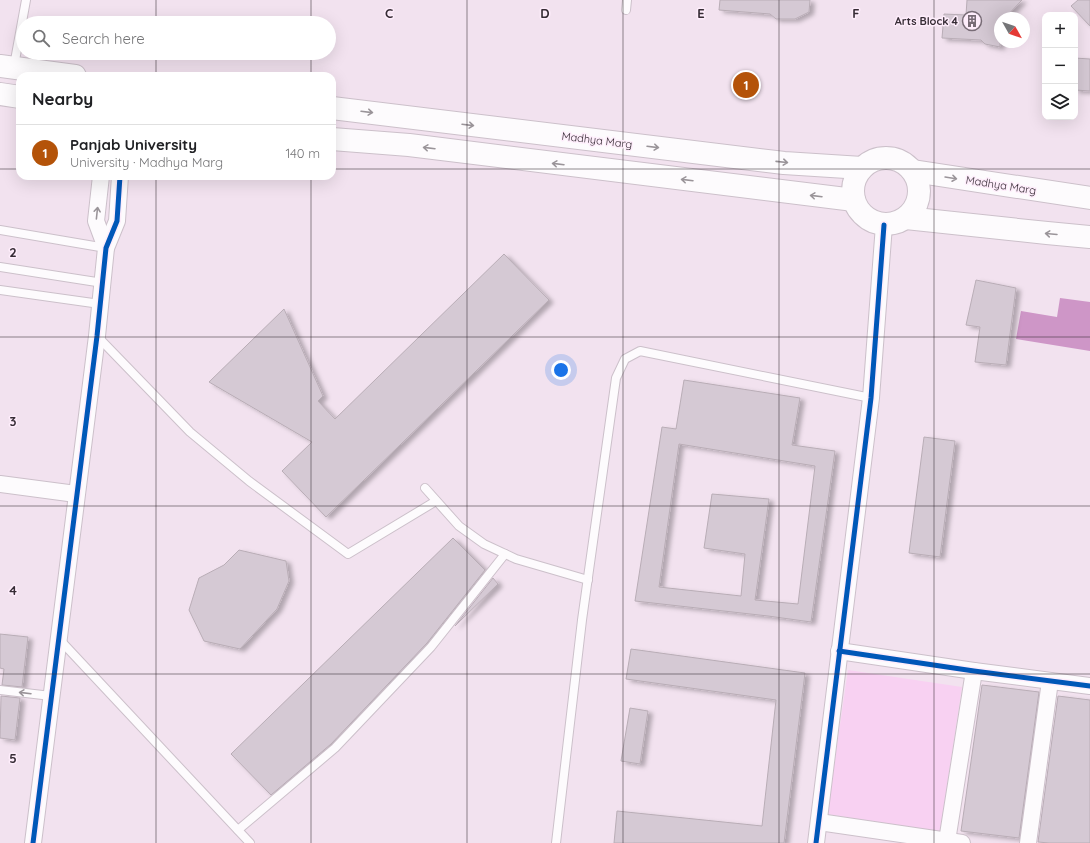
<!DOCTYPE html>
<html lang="en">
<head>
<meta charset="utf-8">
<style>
  body { margin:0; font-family:Quicksand,sans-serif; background:#f2f2f2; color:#202124 }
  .controls { position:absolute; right:12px; top:12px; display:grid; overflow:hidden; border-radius:8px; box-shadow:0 4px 16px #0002 }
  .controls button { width:36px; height:36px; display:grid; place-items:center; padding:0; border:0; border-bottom:1px solid #e0e0e0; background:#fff; color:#202124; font:20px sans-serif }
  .compass { position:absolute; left:994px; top:12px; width:36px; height:36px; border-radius:50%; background:#fff; box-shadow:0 4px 16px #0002; rotate:130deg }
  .you { position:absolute; left:561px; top:370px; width:14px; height:14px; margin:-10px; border:3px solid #fff; border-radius:50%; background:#1a73e8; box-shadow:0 0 0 6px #1a73e833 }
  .badge { display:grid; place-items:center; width:26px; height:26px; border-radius:50%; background:#b45309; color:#fff; font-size:13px; font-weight:700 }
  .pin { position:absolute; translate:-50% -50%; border:2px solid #fff; box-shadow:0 1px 4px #0006 }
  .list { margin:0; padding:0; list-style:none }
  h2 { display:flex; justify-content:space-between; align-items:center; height:52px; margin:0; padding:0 16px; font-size:17px }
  h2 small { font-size:13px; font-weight:400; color:#757577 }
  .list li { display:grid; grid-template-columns:26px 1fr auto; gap:12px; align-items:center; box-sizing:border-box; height:56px; padding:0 16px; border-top:1px solid #e0e0e0 }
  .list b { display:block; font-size:15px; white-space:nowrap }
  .list p { margin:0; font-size:13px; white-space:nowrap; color:#757577 }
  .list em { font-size:13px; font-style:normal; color:#757577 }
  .icon { flex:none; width:22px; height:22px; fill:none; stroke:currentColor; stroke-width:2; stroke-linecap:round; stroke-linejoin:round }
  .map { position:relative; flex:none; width:1090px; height:843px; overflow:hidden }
  .search { position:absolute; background:#fff; box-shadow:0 4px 16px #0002; left:16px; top:16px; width:320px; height:44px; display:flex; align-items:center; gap:10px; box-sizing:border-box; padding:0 14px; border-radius:22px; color:#757577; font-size:15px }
  .panel { position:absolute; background:#fff; box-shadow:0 4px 16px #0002; left:16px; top:72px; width:320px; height:108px; border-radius:12px }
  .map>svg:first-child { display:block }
</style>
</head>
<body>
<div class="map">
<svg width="1090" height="843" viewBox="0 0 1090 843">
  <defs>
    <filter id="shadow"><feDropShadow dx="4.5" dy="2.5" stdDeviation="2" flood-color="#0004"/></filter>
  </defs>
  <rect width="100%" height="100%" fill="#f2e2ef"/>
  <path fill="#f8d1f2" d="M848,670l114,17 -22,145 -113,-18z"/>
  <path fill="#ce96c7" d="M1060,298l30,4v49l-74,-12 5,-28 36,6z"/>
  <g fill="#d5c9d4" stroke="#b9adb6" fill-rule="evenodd" filter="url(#shadow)">
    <path d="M720,0h90l-1,12 -14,7h-19l-6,-5 -51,-4z"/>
    <path d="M967,0h55l-17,18h-5v29l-15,-3 -4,-4 -39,-2 2,-24 22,1z"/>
    <path d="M1078,0h12v26l-19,-20z"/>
    <path d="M1075,58l15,1v32l-15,-1z"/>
    <path d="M504,254l45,46 -223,217 -44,-46 30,-29 -103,-60 75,-73 39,87 -5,5 17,18z"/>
    <path d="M976,280l40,8 -10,77 -31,-3 5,-35 -14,-2z"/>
    <path d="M684,380l116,18 -8,47 43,6 -24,171 -43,-6 -133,-15 27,-174 14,2zM679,444l136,22 -17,138 -43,-4 14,-101 -57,-5 -8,54 41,6 -4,42 -82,-9z"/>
    <path d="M924,437l31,4 -15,116 -31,-4z"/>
    <path d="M453,538l32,32 -58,73 -96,101 -60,51 -40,-41z"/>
    <path d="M239,550l47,11 3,20 -12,28 -37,40 -36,-8 -15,-31 10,-32 25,-13z"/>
    <path d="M493,578l5,6 -43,42z"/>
    <path d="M0,634l28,3 -6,50 -20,-2 2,-16 -4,-1z"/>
    <path d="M631,649l174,24 -21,170h-170l3,-32 145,15 14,-126 -150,-21z"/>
    <path d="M982,685l57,7 -20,146 -58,-7z"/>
    <path d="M1,696l19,2 -5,42 -15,-2z"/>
    <path d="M1058,696l32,4v143h-41l-11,-1z"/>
    <path d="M630,708l18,3 -8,53 -19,-3z"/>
  </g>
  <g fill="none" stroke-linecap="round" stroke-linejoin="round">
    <defs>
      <g id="lane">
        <path d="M626,10l1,-10"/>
        <path d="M14,66l12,-66"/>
        <path d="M0,230l106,18"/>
        <path d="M0,267l103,16"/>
        <path d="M0,290l100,14"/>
        <path d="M97,336l93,96 59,49 99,73 88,-53"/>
        <path d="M425,488l34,38 25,18 32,15 72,21"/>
        <path d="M59,639l191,204"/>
        <path d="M0,690l51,6"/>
        <path d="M238,830l97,-82 96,-101 74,-93"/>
        <path d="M556,843l26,-223 34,-242 9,-19 15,-8 231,47"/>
      </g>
      <g id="street">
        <path d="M101,176l-5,45 10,27"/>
        <path d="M0,484l76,10"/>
        <path d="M839,651l135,20 116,15"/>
        <path d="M819,822l143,21"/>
        <path d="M947,841l27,-170"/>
        <path d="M33,843l64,-507 9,-88 11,-27 3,-45"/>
        <path d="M816,843l55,-445 13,-173"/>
        <path d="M1028,843l22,-162"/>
      </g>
      <g id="secondary">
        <path d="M0,66l75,10"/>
        <path d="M0,94l20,3"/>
        <path d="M332,108l452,55 78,5"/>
        <path d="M332,139l77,6 445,55"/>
        <circle cx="886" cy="191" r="33"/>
        <path d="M913,171l177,27"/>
        <path d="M906,218l141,15 43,4"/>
      </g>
    </defs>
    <use href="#lane" stroke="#ccc0ca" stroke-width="10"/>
    <use href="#street" stroke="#ccc0ca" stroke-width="18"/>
    <use href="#secondary" stroke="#ccc0ca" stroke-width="24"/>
    <use href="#lane" stroke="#fdfbfd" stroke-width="8"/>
    <use href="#street" stroke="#fdfbfd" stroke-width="16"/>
    <use href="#secondary" stroke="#fdfbfd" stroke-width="22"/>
    <defs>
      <g id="cycleway">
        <path d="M839,651l135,20 116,15"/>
        <path d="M33,843l64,-507 9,-88 11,-27 3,-45"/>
        <path d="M816,843l55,-445 13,-173"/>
      </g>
    </defs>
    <use href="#cycleway" stroke="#feedfb" stroke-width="8"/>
    <use href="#cycleway" stroke="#0057b8" stroke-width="5"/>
  </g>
  <defs><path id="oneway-shaft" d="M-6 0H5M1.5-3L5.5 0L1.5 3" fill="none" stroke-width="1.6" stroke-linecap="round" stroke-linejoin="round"/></defs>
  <g stroke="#9a9499">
    <use href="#oneway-shaft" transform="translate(367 112) rotate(7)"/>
    <use href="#oneway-shaft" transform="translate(468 125) rotate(7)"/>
    <use href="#oneway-shaft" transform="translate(653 147) rotate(7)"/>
    <use href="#oneway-shaft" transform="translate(429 148) rotate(-173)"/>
    <use href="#oneway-shaft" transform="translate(782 162) rotate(6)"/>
    <use href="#oneway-shaft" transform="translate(558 164) rotate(-173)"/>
    <use href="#oneway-shaft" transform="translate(951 178) rotate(9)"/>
    <use href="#oneway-shaft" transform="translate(687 180) rotate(-173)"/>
    <use href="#oneway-shaft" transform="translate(816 196) rotate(-173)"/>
    <use href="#oneway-shaft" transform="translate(97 213) rotate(-84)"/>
    <use href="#oneway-shaft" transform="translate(1051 234) rotate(-175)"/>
    <use href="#oneway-shaft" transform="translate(25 693) rotate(-173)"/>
  </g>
  <path fill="none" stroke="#362c35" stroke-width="1" stroke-opacity="0.55" d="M156,0v23M311,0v23M467,0v843M623,0v843M779,0v843M934,0v843M156,53v23M311,53v23M0,169h20M332,169h758M156,176v667M311,176v667M0,337h1090M0,506h1090M0,674h1090"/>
  <defs>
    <symbol id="building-ring" viewBox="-11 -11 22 22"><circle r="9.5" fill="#feedfb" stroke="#786c76" stroke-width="1.5"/><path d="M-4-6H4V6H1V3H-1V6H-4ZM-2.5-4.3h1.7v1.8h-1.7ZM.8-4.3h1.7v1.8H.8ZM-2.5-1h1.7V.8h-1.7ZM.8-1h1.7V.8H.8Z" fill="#786c76"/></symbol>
  </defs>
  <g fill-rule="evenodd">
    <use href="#building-ring" x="961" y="10" width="22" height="22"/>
  </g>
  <g text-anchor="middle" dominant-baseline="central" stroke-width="3" stroke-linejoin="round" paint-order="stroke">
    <g font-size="11" font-weight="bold" fill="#362c35" stroke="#feedfb" text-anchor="end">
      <text x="958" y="21">Arts Block 4</text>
    </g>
    <g font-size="11" fill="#362c35" stroke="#feedfb">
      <text transform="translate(597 140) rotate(7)">Madhya Marg</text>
      <text transform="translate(1001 185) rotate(9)">Madhya Marg</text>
    </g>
  </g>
  <g font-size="13" text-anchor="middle" font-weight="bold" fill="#362c35" stroke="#feedfb" stroke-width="3" stroke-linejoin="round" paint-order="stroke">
    <text x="389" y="18">C</text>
    <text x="545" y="18">D</text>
    <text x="701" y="18">E</text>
    <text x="856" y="18">F</text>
    <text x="13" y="257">2</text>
    <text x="13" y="426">3</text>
    <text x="13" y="595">4</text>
    <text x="13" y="763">5</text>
  </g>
</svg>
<div class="controls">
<button>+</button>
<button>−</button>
<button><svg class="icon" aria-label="layers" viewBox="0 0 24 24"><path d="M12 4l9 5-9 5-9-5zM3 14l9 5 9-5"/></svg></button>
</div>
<svg class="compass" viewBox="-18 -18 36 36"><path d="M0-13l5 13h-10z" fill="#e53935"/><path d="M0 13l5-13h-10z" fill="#757577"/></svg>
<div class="you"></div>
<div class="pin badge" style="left:746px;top:85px">1</div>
<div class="search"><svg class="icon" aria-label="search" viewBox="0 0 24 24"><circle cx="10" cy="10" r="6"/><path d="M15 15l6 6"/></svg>Search here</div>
<section class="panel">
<h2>Nearby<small></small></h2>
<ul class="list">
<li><span class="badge">1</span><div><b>Panjab University</b><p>University · Madhya Marg</p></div><em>140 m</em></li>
</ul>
</section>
</div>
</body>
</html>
